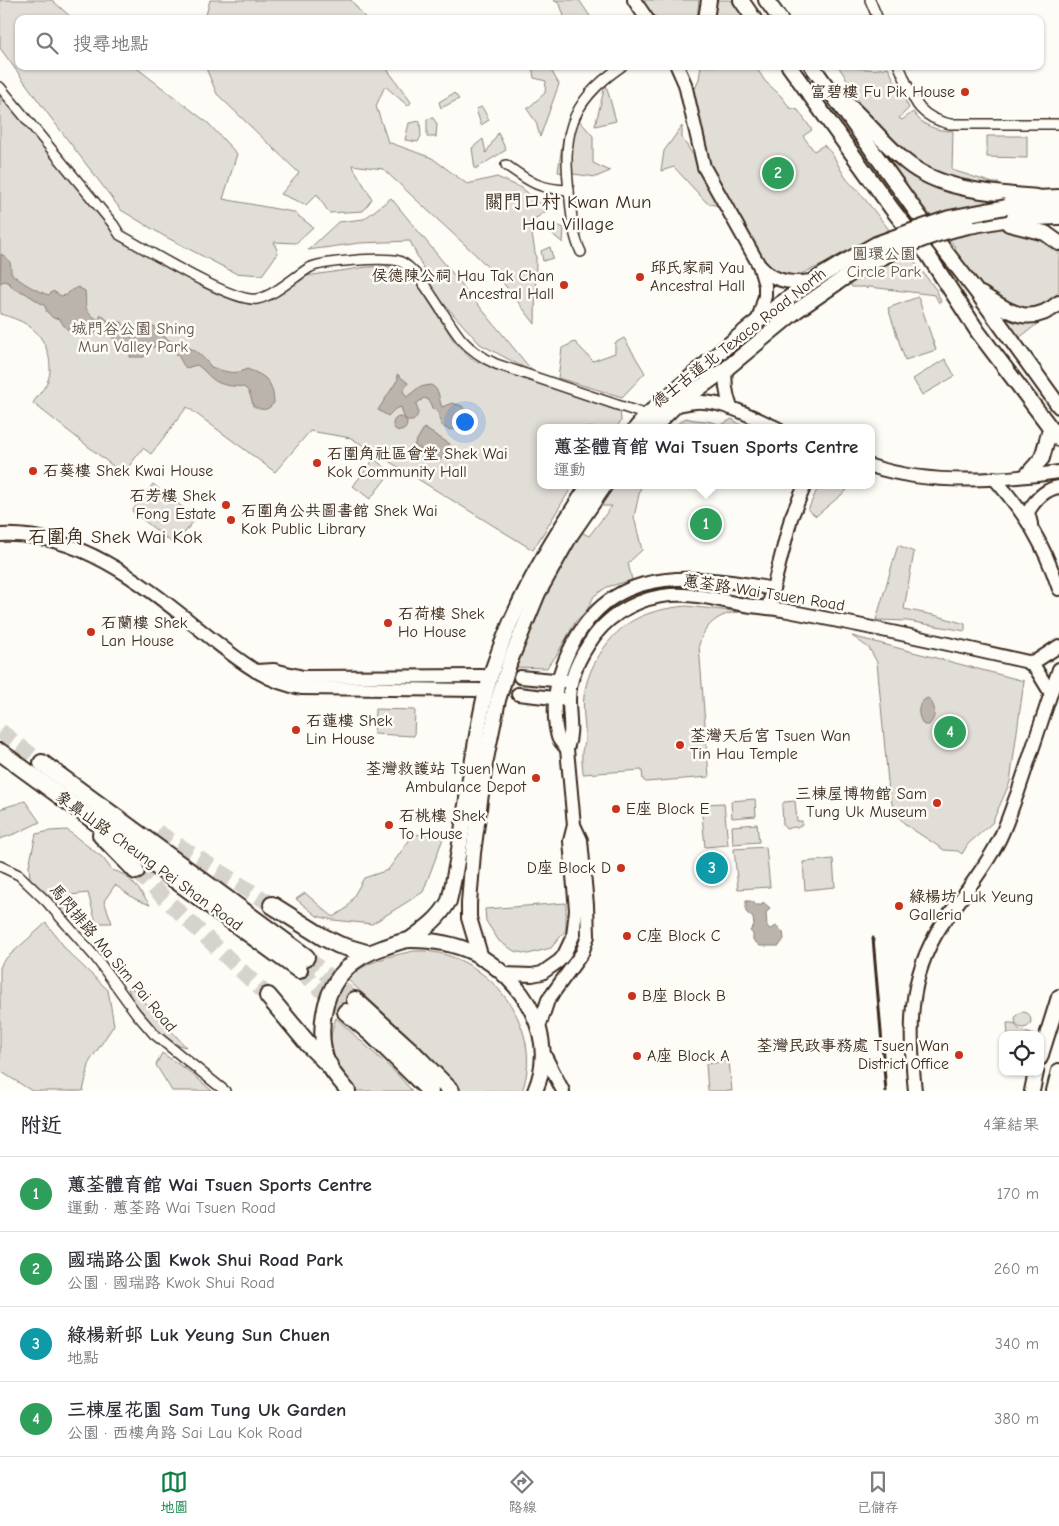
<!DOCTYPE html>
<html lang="zh-TW">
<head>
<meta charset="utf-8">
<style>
  body { margin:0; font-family:"Comic Neue","LXGW WenKai TC",sans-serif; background:#f7f7f7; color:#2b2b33 }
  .controls { position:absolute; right:15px; bottom:15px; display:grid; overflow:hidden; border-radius:10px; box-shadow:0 1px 4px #0004 }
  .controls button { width:45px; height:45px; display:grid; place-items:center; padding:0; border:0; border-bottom:1px solid #e1e1e2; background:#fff; color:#2b2b33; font:25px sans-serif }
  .you { position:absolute; left:464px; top:421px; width:18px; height:18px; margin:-12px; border:4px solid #fff; border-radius:50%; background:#1a73e8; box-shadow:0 0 0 8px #1a73e833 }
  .badge { display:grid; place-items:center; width:32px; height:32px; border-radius:50%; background:#0b8043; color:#fff; font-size:16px; font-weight:700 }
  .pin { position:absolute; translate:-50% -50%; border:2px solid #fff; box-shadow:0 1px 5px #0006 }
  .popup { position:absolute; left:537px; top:424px; width:338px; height:65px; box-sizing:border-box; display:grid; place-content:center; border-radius:10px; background:#fff; filter:drop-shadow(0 1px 4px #0005); font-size:16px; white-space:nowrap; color:#7c7c81 }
  .popup b { font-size:19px; color:#2b2b33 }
  .popup::after { content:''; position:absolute; left:50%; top:100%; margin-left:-10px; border:10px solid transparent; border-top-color:#fff }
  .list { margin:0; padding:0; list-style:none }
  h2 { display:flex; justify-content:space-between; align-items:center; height:65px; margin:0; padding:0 20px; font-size:21px }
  h2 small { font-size:16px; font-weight:400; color:#7c7c81 }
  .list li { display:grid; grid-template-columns:32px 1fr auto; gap:15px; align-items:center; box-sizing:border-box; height:75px; padding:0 20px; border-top:1px solid #e1e1e2 }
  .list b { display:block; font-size:19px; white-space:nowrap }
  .list p { margin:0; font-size:16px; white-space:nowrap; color:#7c7c81 }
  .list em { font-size:16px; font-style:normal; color:#7c7c81 }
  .icon { flex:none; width:28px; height:28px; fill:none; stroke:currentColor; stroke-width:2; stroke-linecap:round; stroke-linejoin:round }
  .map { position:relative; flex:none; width:1059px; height:1091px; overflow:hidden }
  .search { position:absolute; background:#fff; box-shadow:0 1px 4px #0004; left:15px; right:15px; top:15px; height:55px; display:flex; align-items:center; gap:12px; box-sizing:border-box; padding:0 18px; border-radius:10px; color:#7c7c81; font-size:19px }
  .sheet { height:365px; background:#fff }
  nav { display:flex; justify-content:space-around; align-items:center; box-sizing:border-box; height:70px; border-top:1px solid #e1e1e2; background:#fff; font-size:14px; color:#7c7c81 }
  nav a { display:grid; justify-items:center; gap:2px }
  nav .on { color:#0b8043 }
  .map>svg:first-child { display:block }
</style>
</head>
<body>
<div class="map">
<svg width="1059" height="1091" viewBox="0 0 1059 1091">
  <rect width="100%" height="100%" fill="#fdfcf7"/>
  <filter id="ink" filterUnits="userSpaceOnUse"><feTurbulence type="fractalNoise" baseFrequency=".02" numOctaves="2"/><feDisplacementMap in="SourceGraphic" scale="10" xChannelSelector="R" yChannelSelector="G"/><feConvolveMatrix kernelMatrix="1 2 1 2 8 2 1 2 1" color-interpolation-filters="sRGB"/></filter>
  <g filter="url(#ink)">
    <g fill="#e1ded7" stroke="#8e847a">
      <path d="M0,0h52l21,19h-54v47h115l74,57 29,31 -14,45 70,13 20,15 -17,16 -22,-1 4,11 -16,22 -27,-2 -71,-37 -43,-26 -76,-100 -45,-62z"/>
      <path d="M210,0h141l15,19h-161z"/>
      <path d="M553,0h26l13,19h-27l-5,-15z"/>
      <path d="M639,0h60l-2,19h-39l-2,-3 -4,3z"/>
      <path d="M715,0h16l14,19h-32z"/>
      <path d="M205,66h187l-5,3 24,33 -3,4 -23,-20 -9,20 12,36 44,16 35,26 30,-7 25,11 26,22 -18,12 6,36 -1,66 -31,-40 -28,-29 -93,-86 -31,-4 20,34 -9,12 -34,2 -12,-19 -11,11 -25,-11 18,-21 -82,-79z"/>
      <path d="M532,66h18l2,6 7,12 -19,53 -4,-15 -9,-13 18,-16 1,-12 -12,-3z"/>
      <path d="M701,66h54l10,15 16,15 9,12 8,2 14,20 -9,6 11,15 10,-6c2,3 6,6 8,9 8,12 11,25 24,34l69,87 12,16 4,11 -2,1 -4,-8 -65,-8h-3v2l-2,-2h-13l-16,-28 -40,17 -11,1 -18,-9 -70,-115 -6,-53 8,-21z"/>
      <path d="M838,66c18,0 33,7 50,1 6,15 15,27 21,41l-10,10 3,2 11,-8c9,14 24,19 40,19l-1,39 41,13h6v16l5,31c27,0 32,3 53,19l2,3v39c-18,25 -40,19 -64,5 -3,-2 -6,-6 -9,-7 -4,-1 -8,-1 -12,-2l-26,-35 8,-4 -33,-42 -17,1 -2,-27 -29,-40 11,-9 -27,-28 -7,-16z"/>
      <path d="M606,85l10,36 -21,5 9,-36 -1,-3z"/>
      <path d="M0,93l109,132 137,77 25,-4 35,-22 61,-9 29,-1 11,7 15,18 32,50 17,18 25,10 68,23 56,16 1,13 -5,7h-75v57h32l-40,65 -182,-112 -41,-7 -35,41 -88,-65 -36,47 -8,-6 -20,26 -90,-71c5,-8 12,-15 15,-23 3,-7 2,-16 1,-23 -7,-27 -23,-36 -49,-43z"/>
      <path d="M454,93l5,6 -18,9 -2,-6z"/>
      <path d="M482,107l7,13 -8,5 -5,-16z"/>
      <path d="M433,118l4,6 -1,13h-9v-18z"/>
      <path d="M578,119l15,17v27l17,8 -14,6 -38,-5 6,-41z"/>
      <path d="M420,121l1,15 -3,6 -13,-2 4,-17z"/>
      <path d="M682,126v12l15,23 22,45 -12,-3 -33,-36 -13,4 3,-20z"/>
      <path d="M498,133l8,17 -31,19 -3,-21 11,-9 3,14z"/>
      <path d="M987,136h40v22l-40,-1z"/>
      <path d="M391,198l143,175 -54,-29 -44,-49 -26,-54 -50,2 -52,7 30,-28 26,-3z"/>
      <path d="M557,225l7,3 -1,15 -11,-9z"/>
      <path d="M550,247l3,11 -10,3 -2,-10z"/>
      <path d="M918,297l18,53 -31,10 -17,-52z"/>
      <path d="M997,308l52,7 -30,23z"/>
      <path d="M624,338l21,35 -23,24 -64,-19 4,-30 13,-6 18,19 22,-8v-10z"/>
      <path d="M945,359l10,17 -33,19 -9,-16z"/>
      <path d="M686,418c13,4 20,1 35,7l11,-6 13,9h-74z"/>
      <path d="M374,459l17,13 -21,27 -17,-13z"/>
      <path d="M153,484l43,34 -21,27 -43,-34z"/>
      <path d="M614,485h27l-7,32 8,33 -14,13 4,17 -25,7 -13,9 -8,16 -10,9 -20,35 -7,8 -2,4 -35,-1 36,-83 31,-53 10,5 23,-30h-12z"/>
      <path d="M819,485h31l-4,6 -30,25 -8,-6z"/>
      <path d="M898,545l16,7 -10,57 34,7 27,8v7l-57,-10 -32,-1z"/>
      <path d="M686,606l54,6c-21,1 -36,13 -41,33l10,132 -63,5 -3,-2 -1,-10 -59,4c0,-7 -2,-15 -1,-22 0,-4 3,-7 3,-11 1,-16 -3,-29 -1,-45 2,-15 8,-30 16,-42 21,-34 47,-44 86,-48z"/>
      <path d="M852,636l172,45 -14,101 -18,41 -24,21 -6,10 -4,-3 -14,-1 -38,-25 -11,-12 -6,-20 -12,-131 -8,-14z"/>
      <path d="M375,709l40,1 -1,26 -40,-2z"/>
      <path d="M755,799l1,17 -24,2 -1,-17z"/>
      <path d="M25,801l15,21 -23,11 -17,6v-30z"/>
      <path d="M795,801l2,20h5v4l-5,3 -3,-1 -8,2 -3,-4 -1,-19 2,-4z"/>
      <path d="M724,803l4,42 -23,2 -4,-43z"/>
      <path d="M757,824l2,18 -26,2 -1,-18z"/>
      <path d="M67,830l36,28 9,12c18,4 28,21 38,35l-15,-6 -20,-14 -11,16 8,22h-16l-8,-30 -18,2 -1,22 -39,-38 -1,-13 7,-32 14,-3z"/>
      <path d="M445,833l-22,59 -51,32 -39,-4 -16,-4 -21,-17 9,-6 28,24 14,-9 17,-30 24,-8 25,-35z"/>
      <path d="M766,847l4,40 -32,2 -4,-40z"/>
      <path d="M833,859l2,28 -30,3 -2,-28z"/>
      <path d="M566,903v27l-15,18 -23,6 -14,-3 -15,-10 -13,-20 -1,-12z"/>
      <path d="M46,923l23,30 39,37 6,35 -24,36 -7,30h-51l-32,-20v-103l3,-7z"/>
      <path d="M414,951c69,-4 133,74 108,140h-62l-36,-41 -77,-71c19,-18 43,-23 67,-28z"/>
      <path d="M128,988h4l54,59 -12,-3 -17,-15 -26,-30z"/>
      <circle cx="1023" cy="1020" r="8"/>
      <path d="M336,1018l62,57 14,16h-57c-20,-25 -32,-40 -19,-73z"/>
      <path d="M1007,1023h6l7,7 14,5h-26z"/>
      <path d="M162,1053l28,19 22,19h-40l-16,-26z"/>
      <path d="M729,1061l3,30h-24l-2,-27z"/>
    </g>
    <g fill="#bbb4ad" stroke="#887d74">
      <path d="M1,254c9,5 10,8 10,19 8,8 27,19 38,22l4,-4 8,5 6,-1 3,-4 8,-4 7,4c2,17 -3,20 14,29l2,-6c7,8 10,9 21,8l5,12 8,6c5,-5 10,-15 18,-14 6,1 9,9 14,13 7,5 17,6 25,10 5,2 16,13 19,18 13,4 23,9 36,2 20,7 26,13 27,34 -7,8 -11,8 -21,3 -5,-27 -12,-16 -31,-22 -11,-3 -16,-13 -25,-19l-11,3c-5,-5 -6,-12 -12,-16 -11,-9 -25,-8 -30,5h-14v-9l-29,-17c-16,7 -33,6 -41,-12l-7,-1 -6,-6 -2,-6 -20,-13 -11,-4 -5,-6 -5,-2 -4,2z"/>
      <path d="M397,374l11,9 -5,8 4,6 12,-10 12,-2c10,5 7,14 11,22l10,-4 10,3c18,23 -25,36 -23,7l-7,-5 -3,-8 -5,-2 -8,6c3,8 3,11 -3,17h-5l-4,-4 -3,-10 -6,2 -7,7 -10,-6 20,-31z"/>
      <circle cx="400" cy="424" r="7"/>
      <path d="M424,428l26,16 -10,17 -26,-16z"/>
      <path d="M928,698c8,8 9,18 1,27h-5c-7,-8 -8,-23 4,-27z"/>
      <path d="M746,901h5l5,4h6l1,-3 7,6 -4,5 1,13 3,3 7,-3 6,6 1,7 -5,7h-19l-7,-6v-6l-3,-3 4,-6 -1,-7 -7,-6z"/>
    </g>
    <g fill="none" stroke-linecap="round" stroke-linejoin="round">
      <g stroke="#d6d2cc" stroke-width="16" stroke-dasharray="16 8" stroke-linecap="butt">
        <path d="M0,731l42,32"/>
        <path d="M157,832l115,73"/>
        <path d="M136,871l132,125"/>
        <path d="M306,957l49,43"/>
        <path d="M299,970l47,42"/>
      </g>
      <defs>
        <g id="street">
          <path d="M870,0l8,19"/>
          <path d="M899,66c14,30 15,50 51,58h109"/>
          <path d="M0,87l113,137 7,11c26,14 112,68 137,64 17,-3 37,-22 52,-31 12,-7 76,-11 90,-7 21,7 47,61 63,79 10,11 21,18 34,24l151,51"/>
          <path d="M506,165c24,17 32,24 63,25"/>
          <path d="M581,252c-8,-16 -9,-34 -11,-52 -8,-64 -3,-96 52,-134"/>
          <path d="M0,866l19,9 28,27 49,56 40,55 18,21 71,57"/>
        </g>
        <g id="secondary">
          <path d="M634,0l13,19"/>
          <path d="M677,66l8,18 19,83 55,98 6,20v11l-7,24"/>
          <path d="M1027,200l10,-3 22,-1"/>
          <path d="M761,267c13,15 31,17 50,14"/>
          <path d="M726,369c-2,14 0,25 5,39"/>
          <path d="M676,405c9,-1 18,-4 27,-3 25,1 51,16 74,26"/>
          <path d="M871,466c57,19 129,15 188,6"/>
          <path d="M994,478c32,37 49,64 65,111"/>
          <path d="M1031,524l-3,-12c7,-12 17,-23 31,-25"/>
          <path d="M0,535c85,-4 151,56 213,105 27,21 54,43 89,48l177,2"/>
          <path d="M768,608l23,-90 14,-33"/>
          <path d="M1028,662l8,7 14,23"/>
          <path d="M256,671l18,-1 29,7 180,-1"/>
          <path d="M520,677l46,4"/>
          <path d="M518,694l44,5"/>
          <path d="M567,749c-3,-4 -8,-8 -9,-12 -5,-17 -4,-43 1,-60 35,-111 118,-107 214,-88"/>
          <path d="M503,974l29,1 10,-2 17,-12 5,-6 9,-19 3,-26 -6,-69 4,-16 -7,-76c6,-17 2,-31 2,-49 0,-24 12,-46 26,-65 17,-23 48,-38 75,-40 25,-2 51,6 75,10 13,2 25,3 38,5 82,16 163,33 245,52l8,-1 23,-15"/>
          <path d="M539,1027l9,-27 34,-47 6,-17 -1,-31 -6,-65 -7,-15"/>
          <path d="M543,1052l20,39"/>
          <path d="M915,1091c-6,-59 -8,-113 26,-165 19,-27 40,-52 56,-82 9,-16 14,-35 21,-52 14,-41 27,-82 41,-123"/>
        </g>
        <g id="primary">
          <path d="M741,0l13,19"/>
          <path d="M766,0l14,19"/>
          <path d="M706,19l3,-19"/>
          <path d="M789,66l103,143 36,46 50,77 81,107"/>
          <path d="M812,66l123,172 41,53 83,115"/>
          <path d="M843,100c23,20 40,43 63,62 35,29 88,31 131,35"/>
          <path d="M1006,207l53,-1"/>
          <path d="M1009,224l36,9 14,10"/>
          <path d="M969,226l40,-7 50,-2"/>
          <path d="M981,294c28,17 48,34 78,9"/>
          <path d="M636,428l11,-13c62,-53 121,-109 192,-150"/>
          <path d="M653,428l23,-23 50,-36 70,-58 51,-35"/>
          <path d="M1027,475l15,-17 8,-29"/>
          <path d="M409,940c17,-12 30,-21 40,-39 16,-67 20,-138 36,-206 20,-76 60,-145 104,-210"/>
          <path d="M481,958l-12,-40v-15l4,-50 12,-89 13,-64 12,-39 28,-68 32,-57 35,-51"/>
          <path d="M1040,1058l19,-61"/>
          <path d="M348,1091c-6,-8 -16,-18 -20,-27 -7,-19 -7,-41 -2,-60 8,-29 28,-47 56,-56 9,-3 20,-8 29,-8 20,0 44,4 63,13 49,26 85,83 61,138"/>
          <path d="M1032,1091l4,-19"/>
          <path d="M1054,1091l5,-20"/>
        </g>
        <g id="highway">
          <path d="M0,752l299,218"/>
          <path d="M42,763l264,194"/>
          <path d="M101,835l35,36"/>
          <path d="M272,905l51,32 16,8 27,8"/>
          <path d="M268,996l41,49 20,20"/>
          <path d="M355,1000l56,51 40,40"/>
          <path d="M346,1012l28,24 56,55"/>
        </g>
      </defs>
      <use href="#street" stroke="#3b2a1e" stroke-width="12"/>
      <use href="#secondary" stroke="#3b2a1e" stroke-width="16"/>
      <use href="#primary" stroke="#3b2a1e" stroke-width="18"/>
      <use href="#highway" stroke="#3b2a1e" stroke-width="20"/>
      <use href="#street" stroke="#fdfcf7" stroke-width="9"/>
      <use href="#secondary" stroke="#fdfcf7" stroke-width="12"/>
      <use href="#primary" stroke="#fdfcf7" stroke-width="14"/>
      <use href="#highway" stroke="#fdfcf7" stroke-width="16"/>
      <path stroke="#3b2a1e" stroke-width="3" d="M873,938l13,153"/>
      <defs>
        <g id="primary-bridge">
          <path d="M839,265l37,-21 41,-15 32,-11 57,-11"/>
          <path d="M847,276c39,-22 78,-41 122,-50"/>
        </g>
      </defs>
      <use href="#primary-bridge" stroke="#3b2a1e" stroke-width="18" stroke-linecap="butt"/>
      <use href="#primary-bridge" stroke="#fdfcf7" stroke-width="14"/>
    </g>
  </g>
  <g fill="#c8321e" stroke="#fdfcf7" stroke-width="2">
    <circle cx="965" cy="92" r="5"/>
    <circle cx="640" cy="277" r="5"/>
    <circle cx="564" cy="285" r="5"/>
    <circle cx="317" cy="463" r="5"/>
    <circle cx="33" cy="471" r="5"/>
    <circle cx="226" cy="505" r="5"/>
    <circle cx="231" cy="520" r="5"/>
    <circle cx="388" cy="623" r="5"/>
    <circle cx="91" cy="632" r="5"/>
    <circle cx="296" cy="730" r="5"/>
    <circle cx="680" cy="745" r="5"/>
    <circle cx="536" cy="778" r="5"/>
    <circle cx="937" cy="803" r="5"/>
    <circle cx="616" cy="809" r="5"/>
    <circle cx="389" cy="825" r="5"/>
    <circle cx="621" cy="868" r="5"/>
    <circle cx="899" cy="906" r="5"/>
    <circle cx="627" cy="936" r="5"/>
    <circle cx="632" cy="996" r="5"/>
    <circle cx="959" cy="1055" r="5"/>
    <circle cx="637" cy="1056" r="5"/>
  </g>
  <g text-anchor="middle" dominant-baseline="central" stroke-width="5" stroke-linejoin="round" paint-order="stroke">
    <g font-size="16" fill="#3b2a1e" stroke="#fdfcf7" text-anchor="start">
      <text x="955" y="92" text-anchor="end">富碧樓 Fu Pik House</text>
      <text x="650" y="268">邱氏家祠 Yau<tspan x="650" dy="18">Ancestral Hall</tspan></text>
      <text x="554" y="276" text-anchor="end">侯德陳公祠 Hau Tak Chan<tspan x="554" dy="18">Ancestral Hall</tspan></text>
      <text x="327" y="454">石圍角社區會堂 Shek Wai<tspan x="327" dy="18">Kok Community Hall</tspan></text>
      <text x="43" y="471">石葵樓 Shek Kwai House</text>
      <text x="216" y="496" text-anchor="end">石芳樓 Shek<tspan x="216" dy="18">Fong Estate</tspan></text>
      <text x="241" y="511">石圍角公共圖書館 Shek Wai<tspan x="241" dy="18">Kok Public Library</tspan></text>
      <text x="398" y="614">石荷樓 Shek<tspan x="398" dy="18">Ho House</tspan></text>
      <text x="101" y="623">石蘭樓 Shek<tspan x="101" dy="18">Lan House</tspan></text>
      <text x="306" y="721">石蓮樓 Shek<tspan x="306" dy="18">Lin House</tspan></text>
      <text x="690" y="736">荃灣天后宮 Tsuen Wan<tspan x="690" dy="18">Tin Hau Temple</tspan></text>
      <text x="526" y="769" text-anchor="end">荃灣救護站 Tsuen Wan<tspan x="526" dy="18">Ambulance Depot</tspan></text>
      <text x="927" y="794" text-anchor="end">三棟屋博物館 Sam<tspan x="927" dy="18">Tung Uk Museum</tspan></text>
      <text x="626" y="809">E座 Block E</text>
      <text x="399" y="816">石桃樓 Shek<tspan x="399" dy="18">To House</tspan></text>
      <text x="611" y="868" text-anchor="end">D座 Block D</text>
      <text x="909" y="897">綠楊坊 Luk Yeung<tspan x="909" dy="18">Galleria</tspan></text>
      <text x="637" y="936">C座 Block C</text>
      <text x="642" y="996">B座 Block B</text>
      <text x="949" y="1046" text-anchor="end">荃灣民政事務處 Tsuen Wan<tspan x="949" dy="18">District Office</tspan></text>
      <text x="647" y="1056">A座 Block A</text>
    </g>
    <g font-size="16" fill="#64574c" stroke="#fdfcf7">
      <text x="884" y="254">圓環公園<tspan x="884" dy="18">Circle Park</tspan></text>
      <text x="133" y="329">城門谷公園 Shing<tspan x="133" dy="18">Mun Valley Park</tspan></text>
    </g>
    <g font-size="16" fill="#3b2a1e" stroke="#fdfcf7">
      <text transform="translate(739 338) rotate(-38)">德士古道北 Texaco Road North</text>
      <text transform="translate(764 593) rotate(9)">蕙荃路 Wai Tsuen Road</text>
      <text transform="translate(149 861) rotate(36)">象鼻山路 Cheung Pei Shan Road</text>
      <text transform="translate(113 958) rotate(50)">馬閃排路 Ma Sim Pai Road</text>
    </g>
    <g font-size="19" fill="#3b2a1e" stroke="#fdfcf7">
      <text x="568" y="202">關門口村 Kwan Mun<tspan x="568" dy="22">Hau Village</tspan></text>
      <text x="115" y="537">石圍角 Shek Wai Kok</text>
    </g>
  </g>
</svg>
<div class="controls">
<button><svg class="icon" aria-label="locate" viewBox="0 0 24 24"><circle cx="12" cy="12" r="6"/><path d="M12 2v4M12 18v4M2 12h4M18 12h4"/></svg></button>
</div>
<div class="you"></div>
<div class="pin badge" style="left:706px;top:524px;background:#2e9e5b">1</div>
<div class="popup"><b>蕙荃體育館 Wai Tsuen Sports Centre</b>運動</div>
<div class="pin badge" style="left:778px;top:173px;background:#2e9e5b">2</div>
<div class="pin badge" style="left:712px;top:868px;background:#0f9aa8">3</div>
<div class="pin badge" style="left:950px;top:732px;background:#2e9e5b">4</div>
<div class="search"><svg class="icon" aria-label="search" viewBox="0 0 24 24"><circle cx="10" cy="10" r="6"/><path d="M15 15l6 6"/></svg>搜尋地點</div>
</div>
<section class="sheet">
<h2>附近<small>4筆結果</small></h2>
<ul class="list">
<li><span class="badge" style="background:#2e9e5b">1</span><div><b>蕙荃體育館 Wai Tsuen Sports Centre</b><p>運動 · 蕙荃路 Wai Tsuen Road</p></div><em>170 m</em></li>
<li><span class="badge" style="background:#2e9e5b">2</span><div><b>國瑞路公園 Kwok Shui Road Park</b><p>公園 · 國瑞路 Kwok Shui Road</p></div><em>260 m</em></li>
<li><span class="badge" style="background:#0f9aa8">3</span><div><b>綠楊新邨 Luk Yeung Sun Chuen</b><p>地點</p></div><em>340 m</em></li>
<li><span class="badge" style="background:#2e9e5b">4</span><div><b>三棟屋花園 Sam Tung Uk Garden</b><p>公園 · 西樓角路 Sai Lau Kok Road</p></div><em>380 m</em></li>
</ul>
</section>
<nav>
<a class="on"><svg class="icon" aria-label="map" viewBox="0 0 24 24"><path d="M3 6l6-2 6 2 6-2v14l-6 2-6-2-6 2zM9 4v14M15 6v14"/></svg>地圖</a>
<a><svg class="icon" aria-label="directions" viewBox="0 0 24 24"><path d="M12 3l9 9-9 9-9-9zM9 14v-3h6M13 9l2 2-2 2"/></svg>路線</a>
<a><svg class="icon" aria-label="saved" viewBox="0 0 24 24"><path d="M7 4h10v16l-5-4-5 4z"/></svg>已儲存</a>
</nav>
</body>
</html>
